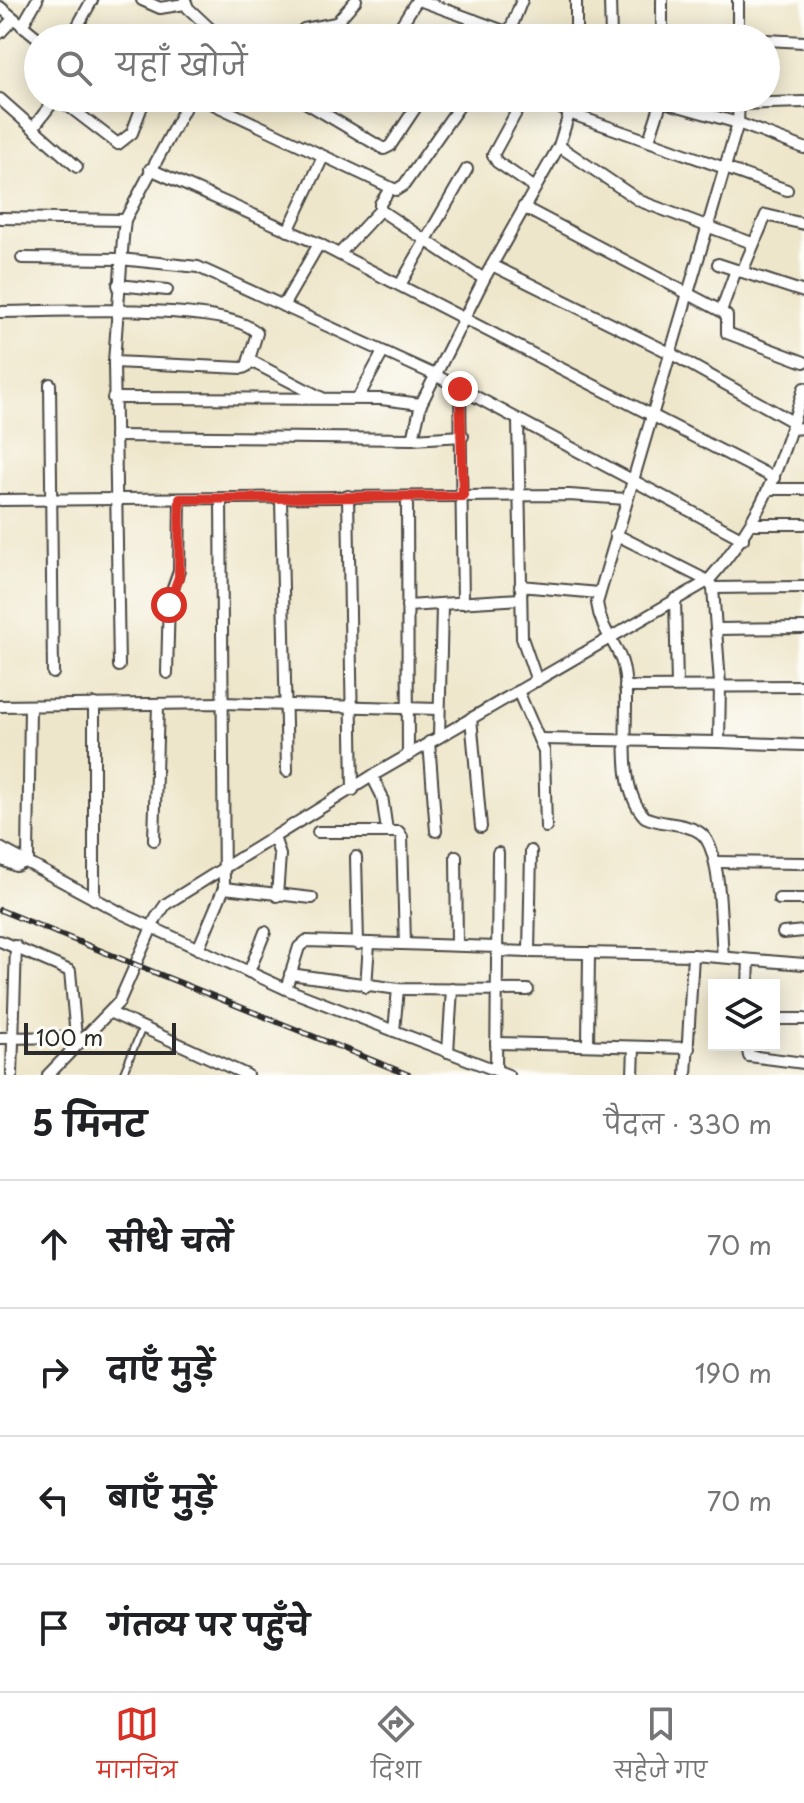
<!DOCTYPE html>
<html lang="hi">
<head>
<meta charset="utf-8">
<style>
  body { margin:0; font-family:"Playpen Sans","Playpen Sans Deva",sans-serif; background:#f6f6f6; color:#202124 }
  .controls { position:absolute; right:24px; bottom:24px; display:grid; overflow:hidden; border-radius:0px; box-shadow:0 4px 20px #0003 }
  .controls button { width:72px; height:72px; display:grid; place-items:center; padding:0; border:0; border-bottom:2px solid #e0e0e0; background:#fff; color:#202124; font:40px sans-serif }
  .scale { position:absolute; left:24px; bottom:20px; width:152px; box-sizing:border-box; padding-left:8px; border:4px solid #2b2b2b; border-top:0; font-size:22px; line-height:28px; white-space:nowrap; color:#2b2b2b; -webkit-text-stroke:6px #fdfcf7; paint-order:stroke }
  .stop { position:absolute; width:24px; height:24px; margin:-18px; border:6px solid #d93025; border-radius:50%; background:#fff }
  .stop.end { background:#d93025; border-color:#fff; box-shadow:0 2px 8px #0008 }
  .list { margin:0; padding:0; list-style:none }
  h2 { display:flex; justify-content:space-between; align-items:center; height:104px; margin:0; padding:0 32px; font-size:34px }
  h2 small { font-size:26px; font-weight:400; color:#757577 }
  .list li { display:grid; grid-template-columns:52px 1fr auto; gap:24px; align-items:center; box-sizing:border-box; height:128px; padding:0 32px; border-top:2px solid #e0e0e0 }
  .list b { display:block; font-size:30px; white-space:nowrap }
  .list em { font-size:26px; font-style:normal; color:#757577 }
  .icon { flex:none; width:44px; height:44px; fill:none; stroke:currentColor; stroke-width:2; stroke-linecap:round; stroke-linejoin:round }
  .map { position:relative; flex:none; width:804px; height:1075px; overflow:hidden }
  .search { position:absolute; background:#fff; box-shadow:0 4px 20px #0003; left:24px; right:24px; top:24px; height:88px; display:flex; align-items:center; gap:20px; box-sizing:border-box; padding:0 28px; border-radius:44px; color:#757577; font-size:30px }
  .sheet { height:616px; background:#fff }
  nav { display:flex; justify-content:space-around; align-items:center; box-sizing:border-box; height:112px; border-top:2px solid #e0e0e0; background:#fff; font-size:22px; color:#757577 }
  nav a { display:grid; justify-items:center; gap:4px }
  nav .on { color:#d93025 }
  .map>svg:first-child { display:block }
</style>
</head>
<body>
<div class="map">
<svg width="804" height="1075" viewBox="0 0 804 1075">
  <rect width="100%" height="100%" fill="#fdfcf7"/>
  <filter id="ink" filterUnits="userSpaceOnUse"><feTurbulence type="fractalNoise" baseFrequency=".0125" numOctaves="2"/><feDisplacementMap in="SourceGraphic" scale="16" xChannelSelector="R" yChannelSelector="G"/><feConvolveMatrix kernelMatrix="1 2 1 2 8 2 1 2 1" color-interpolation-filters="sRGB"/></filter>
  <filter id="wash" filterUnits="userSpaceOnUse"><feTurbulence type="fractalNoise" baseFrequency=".006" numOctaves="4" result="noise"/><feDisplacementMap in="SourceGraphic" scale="32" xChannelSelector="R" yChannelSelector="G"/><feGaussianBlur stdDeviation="1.8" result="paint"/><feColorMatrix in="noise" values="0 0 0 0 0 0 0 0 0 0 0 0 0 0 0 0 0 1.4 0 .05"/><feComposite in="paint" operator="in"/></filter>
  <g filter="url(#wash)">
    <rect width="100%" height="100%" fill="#eee6ca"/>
  </g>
  <g filter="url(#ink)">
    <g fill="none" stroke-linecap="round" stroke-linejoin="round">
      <defs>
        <path id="lane" d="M123,1074l20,-48"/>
        <g id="street">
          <path d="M142,0l18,8 25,-4"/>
          <path d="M185,0l3,8 32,30"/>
          <path d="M419,0l104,38"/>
          <path d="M610,0l1,38"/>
          <path d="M662,0v38"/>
          <path d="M738,0v38"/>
          <path d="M0,7l38,31"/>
          <path d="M336,23l23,15"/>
          <path d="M22,26l15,-26"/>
          <path d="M0,33l13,-14"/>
          <path d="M71,38l21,-38"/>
          <path d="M295,38l9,-9 32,-6 20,-23"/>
          <path d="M393,38l24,-38"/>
          <path d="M462,38l12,-18"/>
          <path d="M507,38l15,-38"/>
          <path d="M576,38v-38"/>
          <path d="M766,40l38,2"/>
          <path d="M58,98l60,46 14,-11 13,-35"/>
          <path d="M200,98l196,92 8,-5 61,-87"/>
          <path d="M298,98l86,51 6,-3 32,-48"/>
          <path d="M524,98l-31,57 4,7 38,26"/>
          <path d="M542,98l27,15 218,77"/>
          <path d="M650,98l88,25 66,25"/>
          <path d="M0,99l77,68"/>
          <path d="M739,104l65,-2"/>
          <path d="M33,128l23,-30"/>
          <path d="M649,140l13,-40"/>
          <path d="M559,146l81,55 112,42"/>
          <path d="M150,169l169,75 455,234"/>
          <path d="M390,189l-10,15v6l104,69"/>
          <path d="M523,207l198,104 6,5v17l77,29"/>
          <path d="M0,218l125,2"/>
          <path d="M288,231l35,-74"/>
          <path d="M339,254l41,-44"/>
          <path d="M22,258l98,1 78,8 237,108 308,164"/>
          <path d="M718,264l86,28"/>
          <path d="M492,265l176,87 125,70"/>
          <path d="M742,272l24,-57 38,9"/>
          <path d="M118,285l49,5"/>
          <path d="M400,285l67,-116"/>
          <path d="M283,306l36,-62"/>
          <path d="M721,311l15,-41"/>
          <path d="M0,312c47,0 228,-11 257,21l-10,33 -4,2 -129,-6"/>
          <path d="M249,360l73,38"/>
          <path d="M50,384l3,289"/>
          <path d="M460,389l3,214"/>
          <path d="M113,398l268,1 40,5"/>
          <path d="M358,398l25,-46"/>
          <path d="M518,420l4,218 15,43"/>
          <path d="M791,429l13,-1"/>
          <path d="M115,436l298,3 50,-3"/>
          <path d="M413,439l8,-35 63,-125 75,-133 15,-48"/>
          <path d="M770,489h34"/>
          <path d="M348,496l5,294"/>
          <path d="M407,497l1,259"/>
          <path d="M281,499l6,272"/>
          <path d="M0,500l569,-5 57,4"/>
          <path d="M753,524h51"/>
          <path d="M615,534l93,47 5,7 91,-1"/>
          <path d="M520,586l79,7"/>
          <path d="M713,588l7,96 -1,58 85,3"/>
          <path d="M675,599l2,86"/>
          <path d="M407,606l114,-7"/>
          <path d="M717,629l87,-1"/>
          <path d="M119,666l-5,-304 9,-124 2,-18 65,-122"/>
          <path d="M167,673l2,-74 10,-28 1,-72"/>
          <path d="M625,687l179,-1"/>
          <path d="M518,691l26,60 2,76"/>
          <path d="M94,704v195"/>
          <path d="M0,706l222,-3 217,6"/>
          <path d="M471,718l10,109"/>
          <path d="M439,737l3,-131"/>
          <path d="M539,739l180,3"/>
          <path d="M429,742l7,89"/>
          <path d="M372,776l10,20 5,35"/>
          <path d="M318,832h81l3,5 3,106"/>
          <path d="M274,837l6,18 -3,41"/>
          <path d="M154,840l4,-135"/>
          <path d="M0,848l123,66 163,75 222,86"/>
          <path d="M456,856l1,88"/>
          <path d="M356,857l2,87"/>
          <path d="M0,859l16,7 12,-5 2,-155"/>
          <path d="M715,862l89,1"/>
          <path d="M224,888l88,10"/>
          <path d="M779,899h25"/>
          <path d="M783,933l21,-2"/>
          <path d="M0,941l70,30 6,66"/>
          <path d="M198,949l26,-61 -3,-389"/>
          <path d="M497,951l32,1 2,-101"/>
          <path d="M529,952l164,3 111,9"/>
          <path d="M723,957c-3,-27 0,-111 -24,-125 -16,-10 -38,-7 -54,-15 -33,-35 -12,-108 -22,-151 -5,-22 -22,-34 -26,-63l141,-480 1,-25"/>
          <path d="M249,972l16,-40"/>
          <path d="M290,974l108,15 130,1"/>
          <path d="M748,985l1,-25"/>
          <path d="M366,987l3,-43"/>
          <path d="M286,989l13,-42 7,-6 191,6"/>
          <path d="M111,1013l136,62"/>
          <path d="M774,1019h30"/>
          <path d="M394,1031l4,-42"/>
          <path d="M0,1038l76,-1 1,6"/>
          <path d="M496,1043l193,5"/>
          <path d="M588,1045l1,-92"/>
          <path d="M747,1045l2,11 55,7"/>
          <path d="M448,1052l4,-63"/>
          <path d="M496,1070l2,-217"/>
          <path d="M12,1074l4,-128"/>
          <path d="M48,1075l71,-73 37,-84 10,-14 206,-128 336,-195c56,-63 71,-115 96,-193"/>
          <path d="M633,1075l1,-28"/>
          <path d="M686,1075l7,-120"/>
        </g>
      </defs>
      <use href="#lane" stroke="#484743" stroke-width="9"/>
      <use href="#street" stroke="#484743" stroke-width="14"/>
      <use href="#lane" stroke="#fff" stroke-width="5"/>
      <use href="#street" stroke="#fff" stroke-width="10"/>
      <defs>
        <path id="rail" d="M0,910l409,165"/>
      </defs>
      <use href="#rail" stroke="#2b2b2b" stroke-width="6"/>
      <use href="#rail" stroke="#fdfcf7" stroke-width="3" stroke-dasharray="9" stroke-linecap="butt"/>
    </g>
  </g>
  <g fill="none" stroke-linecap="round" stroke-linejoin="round" filter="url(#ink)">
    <path stroke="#d93025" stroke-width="10" d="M169,605l10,-28 1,-78 283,-3 -3,-107"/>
  </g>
</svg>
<div class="controls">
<button><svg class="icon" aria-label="layers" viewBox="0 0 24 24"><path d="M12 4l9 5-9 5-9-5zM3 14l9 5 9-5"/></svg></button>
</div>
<div class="scale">100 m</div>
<div class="stop" style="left:169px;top:605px"></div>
<div class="stop end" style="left:460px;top:389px"></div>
<div class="search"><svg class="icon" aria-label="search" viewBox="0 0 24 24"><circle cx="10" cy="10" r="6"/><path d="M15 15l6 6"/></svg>यहाँ खोजें</div>
</div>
<section class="sheet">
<h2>5 मिनट<small>पैदल · 330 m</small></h2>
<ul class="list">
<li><svg class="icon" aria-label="ahead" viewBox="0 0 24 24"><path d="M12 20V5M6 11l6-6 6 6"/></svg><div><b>सीधे चलें</b></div><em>70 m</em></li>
<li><svg class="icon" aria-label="right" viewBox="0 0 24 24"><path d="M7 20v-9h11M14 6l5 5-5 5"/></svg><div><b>दाएँ मुड़ें</b></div><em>190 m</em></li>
<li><svg class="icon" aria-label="left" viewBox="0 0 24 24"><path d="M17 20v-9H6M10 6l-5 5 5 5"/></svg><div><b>बाएँ मुड़ें</b></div><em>70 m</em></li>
<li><svg class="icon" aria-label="arrive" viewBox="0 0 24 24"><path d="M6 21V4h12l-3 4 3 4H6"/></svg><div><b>गंतव्य पर पहुँचे</b></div></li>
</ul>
</section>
<nav>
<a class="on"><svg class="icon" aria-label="map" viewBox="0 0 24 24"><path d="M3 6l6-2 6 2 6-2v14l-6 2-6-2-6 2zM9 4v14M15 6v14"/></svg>मानचित्र</a>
<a><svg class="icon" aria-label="directions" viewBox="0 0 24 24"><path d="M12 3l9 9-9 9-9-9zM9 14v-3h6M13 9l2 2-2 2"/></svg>दिशा</a>
<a><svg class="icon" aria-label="saved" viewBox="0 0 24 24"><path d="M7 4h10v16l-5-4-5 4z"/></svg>सहेजे गए</a>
</nav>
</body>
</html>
